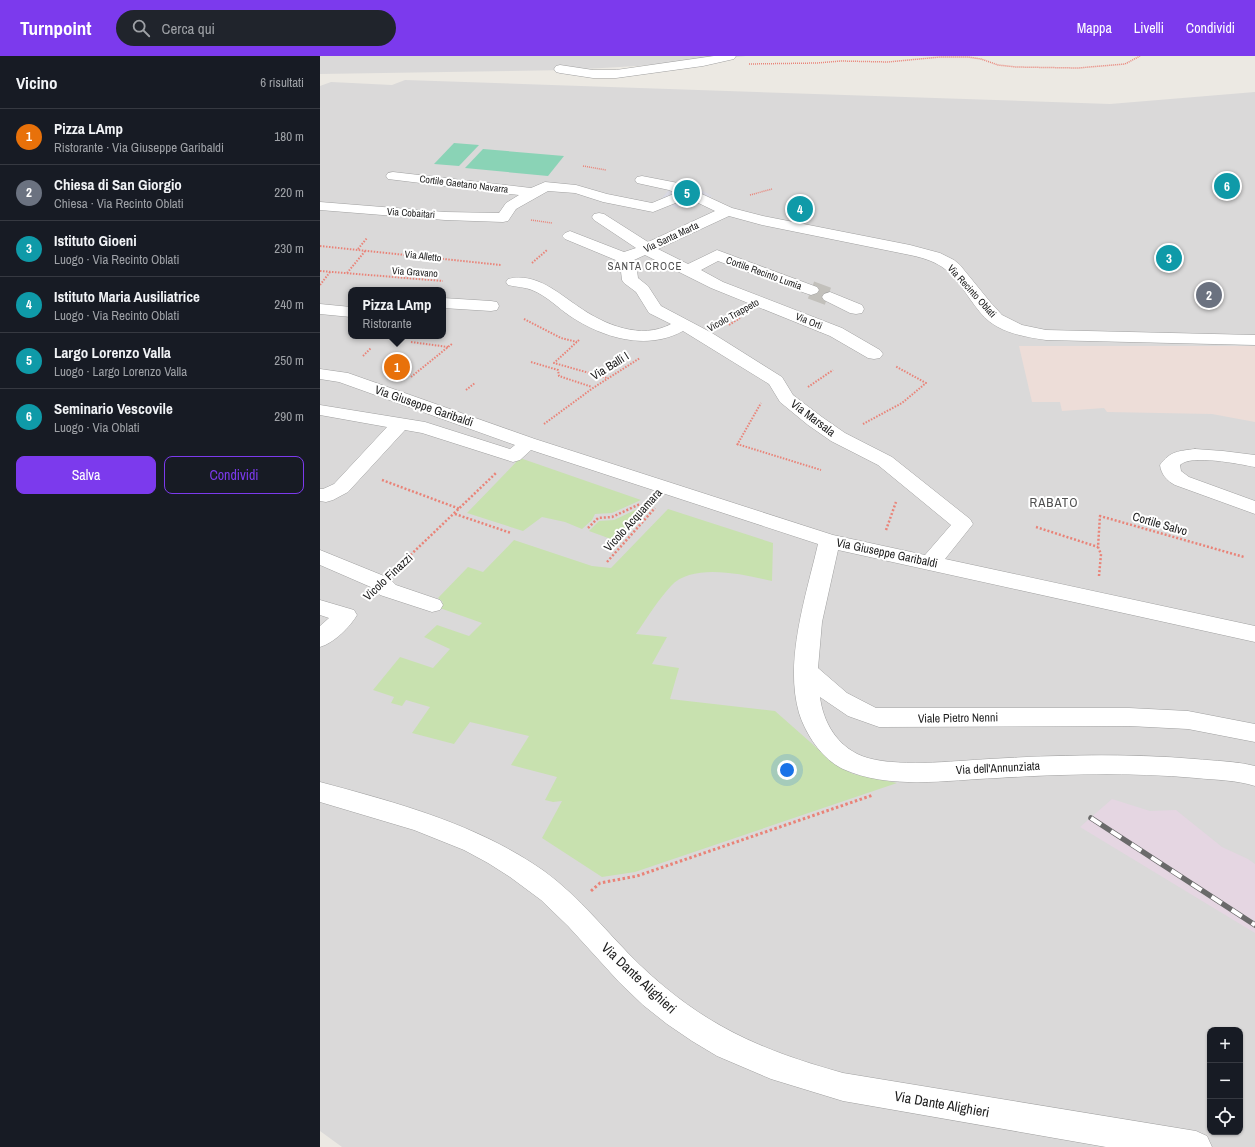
<!DOCTYPE html>
<html lang="it">
<head>
<meta charset="utf-8">
<style>
  body { margin:0; font-family:"Archivo Narrow",sans-serif; background:#20242c; color:#f1f3f6 }
  .controls { position:absolute; right:12px; bottom:12px; display:grid; overflow:hidden; border-radius:8px; box-shadow:0 1px 3px #0004 }
  .controls button { width:36px; height:36px; display:grid; place-items:center; padding:0; border:0; border-bottom:1px solid #363941; background:#171b24; color:#f1f3f6; font:20px sans-serif }
  .you { position:absolute; left:467px; top:714px; width:14px; height:14px; margin:-10px; border:3px solid #fff; border-radius:50%; background:#1a73e8; box-shadow:0 0 0 6px #1a73e833 }
  .badge { display:grid; place-items:center; width:26px; height:26px; border-radius:50%; background:#7c3aed; color:#fff; font-size:13px; font-weight:700 }
  .pin { position:absolute; translate:-50% -50%; border:2px solid #fff; box-shadow:0 1px 4px #0006 }
  .popup { position:absolute; left:28px; top:231px; width:98px; height:52px; box-sizing:border-box; display:grid; place-content:center; border-radius:8px; background:#171b24; filter:drop-shadow(0 1px 3px #0005); font-size:13px; white-space:nowrap; color:#9ea1a6 }
  .popup b { font-size:15px; color:#f1f3f6 }
  .popup::after { content:''; position:absolute; left:50%; top:100%; margin-left:-8px; border:8px solid transparent; border-top-color:#171b24 }
  .list { margin:0; padding:0; list-style:none }
  h2 { display:flex; justify-content:space-between; align-items:center; height:52px; margin:0; padding:0 16px; font-size:17px }
  h2 small { font-size:13px; font-weight:400; color:#9ea1a6 }
  .list li { display:grid; grid-template-columns:26px 1fr auto; gap:12px; align-items:center; box-sizing:border-box; height:56px; padding:0 16px; border-top:1px solid #363941 }
  .list b { display:block; font-size:15px; white-space:nowrap }
  .list p { margin:0; font-size:13px; white-space:nowrap; color:#9ea1a6 }
  .list em { font-size:13px; font-style:normal; color:#9ea1a6 }
  .actions { display:flex; gap:8px; padding:12px 16px }
  .actions a { flex:1; padding:9px 0; border:1px solid #7c3aed; border-radius:8px; text-align:center; font-size:14px; color:#7c3aed }
  .actions .main { background:#7c3aed; color:#fff }
  .icon { flex:none; width:22px; height:22px; fill:none; stroke:currentColor; stroke-width:2; stroke-linecap:round; stroke-linejoin:round }
  .map { position:relative; flex:none; width:935px; height:1091px; overflow:hidden }
  header { display:flex; align-items:center; gap:24px; box-sizing:border-box; height:56px; padding:0 20px; background:#7c3aed; color:#fff }
  header strong { font-size:19px }
  nav { display:flex; gap:22px; margin-inline-start:auto; font-size:14px }
  .search { width:280px; height:36px; background:#20242c; display:flex; align-items:center; gap:10px; box-sizing:border-box; padding:0 14px; border-radius:22px; color:#9ea1a6; font-size:15px }
  main { display:flex }
  aside { flex:1; background:#171b24 }
  .map>svg:first-child { display:block }
</style>
</head>
<body>
<header>
<strong>Turnpoint</strong>
<div class="search"><svg class="icon" aria-label="search" viewBox="0 0 24 24"><circle cx="10" cy="10" r="6"/><path d="M15 15l6 6"/></svg>Cerca qui</div>
<nav><a>Mappa</a><a>Livelli</a><a>Condividi</a></nav>
</header>
<main>
<aside>
<h2>Vicino<small>6 risultati</small></h2>
<ul class="list">
<li><span class="badge" style="background:#e8710a">1</span><div><b>Pizza LAmp</b><p>Ristorante · Via Giuseppe Garibaldi</p></div><em>180 m</em></li>
<li><span class="badge" style="background:#6b7280">2</span><div><b>Chiesa di San Giorgio</b><p>Chiesa · Via Recinto Oblati</p></div><em>220 m</em></li>
<li><span class="badge" style="background:#0f9aa8">3</span><div><b>Istituto Gioeni</b><p>Luogo · Via Recinto Oblati</p></div><em>230 m</em></li>
<li><span class="badge" style="background:#0f9aa8">4</span><div><b>Istituto Maria Ausiliatrice</b><p>Luogo · Via Recinto Oblati</p></div><em>240 m</em></li>
<li><span class="badge" style="background:#0f9aa8">5</span><div><b>Largo Lorenzo Valla</b><p>Luogo · Largo Lorenzo Valla</p></div><em>250 m</em></li>
<li><span class="badge" style="background:#0f9aa8">6</span><div><b>Seminario Vescovile</b><p>Luogo · Via Oblati</p></div><em>290 m</em></li>
</ul>
<div class="actions"><a class="main">Salva</a><a>Condividi</a></div>
</aside>
<div class="map">
<svg width="935" height="1091" viewBox="0 0 935 1091">
  <rect width="100%" height="100%" fill="#ece9e3"/>
  <g fill="#dad9d9" fill-rule="evenodd">
    <path d="M0,0h426l-58,7 -120,7 -248,4z"/>
    <path d="M85,24l705,24 145,-12v1055h-913l-22,-16v-1045l11,-4 61,3zM31,234h92v46h-92zM890,974h30v102h-30z"/>
  </g>
  <path fill="#e5d6e2" d="M792,743l38,12 26,-1 46,37 26,12 7,5v69l-175,-106z"/>
  <path fill="#edddd8" d="M699,290h236v76l-43,-8 -105,-2 -3,-4 -42,3 -2,-9h-28z"/>
  <g fill="#c8e1af">
    <path d="M200,402l121,42 -29,13 -17,1 -3,6 -10,9 -17,-7 -23,-5 -19,14 -56,-18z"/>
    <path d="M330,447l5,1 -36,38 -30,-11 10,-10 15,-1z"/>
    <path d="M348,453l105,34 -1,38c-27,-6 -79,-19 -101,5 -13,14 -24,32 -35,48l31,3 -15,27 27,4 -9,31 105,12 60,53 18,10 44,9 -262,89 -33,5 -60,-39 20,-37 -9,1 -8,-2 12,-23 -46,-12 18,-29 -59,-14 -16,22 -42,-11 18,-26 -24,-7 -4,6 -11,-3 3,-6 -21,-7 27,-33 33,11 17,-19 -26,-12 13,-12 32,11 13,-13 -45,-16 6,-5 -5,-4 30,-31 15,5 31,-32 78,26 19,2z"/>
  </g>
  <g fill="#8ad3b6">
    <path d="M134,87l25,2 -20,21 -25,-2z"/>
    <path d="M163,93l81,7 -16,20 -83,-8z"/>
  </g>
  <path fill="#d8d8e2" d="M356,126l16,3 20,11 -9,4 -14,2 -13,6 -8,-4 -13,2z"/>
  <g fill="none" stroke-linecap="round" stroke-linejoin="round">
    <path stroke="#c2c0bb" stroke-width="18" stroke-dasharray="18 8" stroke-linecap="butt" d="M491,234l19,7"/>
    <defs>
      <g id="minor">
        <path d="M394,0h22l-2,3 -31,7 -87,12h-23l-33,-5 -4,-1 -2,-3 2,-3 4,-1 33,5h23z"/>
        <path d="M73,116l138,16 14,-6 31,3 31,9 45,9 24,-10 -7,-3 -32,-7 -2,-3 2,-3 5,-1 36,7 54,25 31,8 147,29 30,8 14,7 6,5 31,38 11,12 20,10 24,5 209,5v10l-209,-5c-19,-3 -40,-6 -56,-18 -8,-6 -14,-15 -20,-23 -18,-27 -27,-37 -60,-44l-148,-30 -33,-9 -71,33 30,15 29,-14 100,37 2,3 -2,3 -6,2 -6,-2 -87,-32 -17,9 22,12 119,46 38,22 3,4 -3,4 -6,1 -6,-1 -38,-22 -119,-48 -66,-33 -11,5 2,3 2,15 10,8 13,20 51,27 70,44 11,18 29,22 23,16 47,24 78,62 3,5 -28,35 310,67v16l-417,-92 -16,72 -4,46 29,25 29,15h253l59,3 67,13v18l-67,-13 -59,-3 -250,1 -31,-11 -28,-19c3,25 17,49 42,59 31,12 92,5 127,3 68,-4 137,-6 206,0 20,2 40,2 60,7v20c-19,-6 -39,-6 -59,-8 -66,-6 -132,-4 -199,0 -50,2 -107,12 -154,-9 -21,-10 -37,-34 -44,-56 -15,-52 7,-117 19,-169l-287,-94 -11,10 -7,2 -91,-29 -17,-3 -57,62 -15,8 -7,2 -6,-1v-12h3l11,-5 53,-57 -67,-12v-10l105,17 85,27 5,-4 -176,-63 -19,-3v-10l28,4 187,66 298,96 92,20 26,-30 -73,-60 -47,-24 -23,-16 -28,-23 -11,-18 -86,-53c-36,20 -80,7 -113,-15 -12,-8 -23,-20 -38,-26 -7,-3 -16,-3 -24,-5l-2,-3 2,-3c28,-7 50,14 71,28 26,18 62,33 92,17l-22,-11 -13,-21 -12,-9 -2,-3 -2,-17 -2,-2 -53,-22 -3,-3 3,-3 5,-2 5,2 49,19 12,-4 -42,-28 -2,-3 2,-3 5,-1 5,1 44,28 67,-31 -27,-13 -35,14 -50,-10 -28,-9 -27,-2 -32,18 -8,12 -5,1 -58,-2 -125,-10v-8l125,10 54,1 7,-10 13,-8 -131,-16 -2,-3 2,-3z"/>
        <path d="M510,236l32,13 2,4 -2,4 -6,1 -6,-1 -26,-13 -2,-3 2,-3z"/>
        <path d="M123,242l48,3 6,1 2,4 -2,4 -6,1 -48,-3z"/>
        <path d="M0,248l31,3v10l-31,-3z"/>
        <path d="M875,393l28,2 32,4v12c-16,-3 -64,-13 -75,-2l1,6 8,6 66,24v13l-80,-29c-8,-4 -14,-11 -15,-20 10,-14 19,-14 35,-16z"/>
        <path d="M0,494l69,28 7,7 44,15 3,5 -3,5 -8,2 -52,-17 -7,-7 -53,-23z"/>
        <path d="M0,544l34,10 3,5c-7,12 -23,28 -37,32v-21l9,-8 -9,-3z"/>
        <path d="M0,726c78,21 157,42 224,89 36,26 64,63 96,94 63,60 120,85 203,108l353,58 11,5 5,11h-106l-263,-46 -72,-22 -54,-23 -25,-15 -25,-17 -24,-19 -24,-23 -51,-56 -27,-26 -31,-23 -22,-14 -24,-13 -50,-20 -94,-28z"/>
      </g>
    </defs>
    <use href="#minor" stroke="#a0a0a0" stroke-width="1"/>
    <g stroke="#e98378" stroke-width="1.5" stroke-dasharray="1 1" stroke-linecap="butt">
      <path d="M429,8l68,-1 24,-2 47,1 52,-5h28l13,2 17,6 18,2 62,1 47,-4 15,-8"/>
      <path d="M263,110l23,4"/>
      <path d="M430,139l22,-6"/>
      <path d="M211,164l21,3"/>
    </g>
    <g stroke="#e98378" stroke-width="2" stroke-dasharray="1.5 1.5" stroke-linecap="butt">
      <path d="M0,190l181,19"/>
      <path d="M38,193l9,-11"/>
      <path d="M212,207l15,-13"/>
      <path d="M0,215l123,10"/>
      <path d="M27,217l19,-23"/>
      <path d="M0,229l10,-13"/>
      <path d="M204,263l37,19 16,4"/>
      <path d="M409,269l11,-7"/>
      <path d="M259,284l-25,23 53,15"/>
      <path d="M91,286l37,5"/>
      <path d="M43,300l8,-8"/>
      <path d="M211,306l27,8 1,6 33,11"/>
      <path d="M91,321l42,-34"/>
      <path d="M488,331l25,-17"/>
      <path d="M146,334l9,-7"/>
      <path d="M224,368l49,-36 47,-30"/>
      <path d="M543,368l39,-21 24,-20 -31,-17"/>
      <path d="M417,388l84,26"/>
      <path d="M417,389l24,-42"/>
    </g>
    <g stroke="#e98378" stroke-width="2.5" stroke-dasharray="2 2" stroke-linecap="butt">
      <path d="M62,424l78,29"/>
      <path d="M135,458l56,19"/>
      <path d="M716,471l62,20"/>
      <path d="M268,472l10,-10 14,-1 28,-13"/>
      <path d="M566,474l10,-28"/>
      <path d="M287,506l48,-54"/>
      <path d="M79,510l97,-93"/>
      <path d="M779,520l2,-22 -3,-7 2,-31 144,41"/>
    </g>
    <path stroke="#e98378" stroke-width="3" stroke-dasharray="2.5 2.5" stroke-linecap="butt" d="M271,835l9,-8 37,-7 236,-81"/>
    <use href="#minor" fill="#fff" fill-rule="evenodd"/>
    <defs>
      <path id="rail" d="M771,762l164,107"/>
    </defs>
    <use href="#rail" stroke="#6a6a6a" stroke-width="5.5"/>
    <use href="#rail" stroke="#fff" stroke-width="4" stroke-dasharray="12" stroke-linecap="butt"/>
  </g>
  <g text-anchor="middle" dominant-baseline="central" stroke-width="4" stroke-linejoin="round" paint-order="stroke">
    <g font-size="10" fill="#1c1c1c" stroke="#fff">
      <text transform="translate(144 128) rotate(7)">Cortile Gaetano Navarra</text>
      <text transform="translate(91 157) rotate(4)">Via Cobaitari</text>
      <text transform="translate(351 181) rotate(-25)">Via Santa Marta</text>
      <text transform="translate(103 200) rotate(6)">Via Alletto</text>
      <text transform="translate(95 216) rotate(4)">Via Gravano</text>
      <text transform="translate(444 217) rotate(20)">Cortile Recinto Lumia</text>
      <text transform="translate(652 235) rotate(48)">Via Recinto Oblati</text>
      <text transform="translate(413 259) rotate(-29)">Vicolo Trappeto</text>
      <text transform="translate(489 265) rotate(22)">Via Orti</text>
    </g>
    <g font-size="11" letter-spacing="1" fill="#4f4f4f" stroke="#fff">
      <text x="325" y="210">SANTA CROCE</text>
    </g>
    <g font-size="12" fill="#1c1c1c" stroke="#fff">
      <text transform="translate(290 310) rotate(-32)">Via Balli I</text>
      <text transform="translate(104 350) rotate(19)">Via Giuseppe Garibaldi</text>
      <text transform="translate(493 362) rotate(37)">Via Marsala</text>
      <text transform="translate(313 464) rotate(-48)">Vicolo Acquamara</text>
      <text transform="translate(840 468) rotate(16)">Cortile Salvo</text>
      <text transform="translate(567 497) rotate(12)">Via Giuseppe Garibaldi</text>
      <text transform="translate(68 521) rotate(-43)">Vicolo Finazzi</text>
      <text transform="translate(638 662) rotate(-1)">Viale Pietro Nenni</text>
      <text transform="translate(678 712) rotate(-3)">Via dell'Annunziata</text>
    </g>
    <g font-size="13" letter-spacing="1" fill="#4f4f4f" stroke="#fff">
      <text x="734" y="446">RABATO</text>
    </g>
    <g font-size="14" fill="#1c1c1c" stroke="#fff">
      <text transform="translate(319 922) rotate(43)">Via Dante Alighieri</text>
      <text transform="translate(622 1048) rotate(10)">Via Dante Alighieri</text>
    </g>
  </g>
</svg>
<div class="controls">
<button>+</button>
<button>−</button>
<button><svg class="icon" aria-label="locate" viewBox="0 0 24 24"><circle cx="12" cy="12" r="6"/><path d="M12 2v4M12 18v4M2 12h4M18 12h4"/></svg></button>
</div>
<div class="you"></div>
<div class="pin badge" style="left:77px;top:311px;background:#e8710a">1</div>
<div class="popup"><b>Pizza LAmp</b>Ristorante</div>
<div class="pin badge" style="left:889px;top:239px;background:#6b7280">2</div>
<div class="pin badge" style="left:849px;top:202px;background:#0f9aa8">3</div>
<div class="pin badge" style="left:480px;top:153px;background:#0f9aa8">4</div>
<div class="pin badge" style="left:367px;top:137px;background:#0f9aa8">5</div>
<div class="pin badge" style="left:907px;top:130px;background:#0f9aa8">6</div>
</div>
</main>
</body>
</html>
